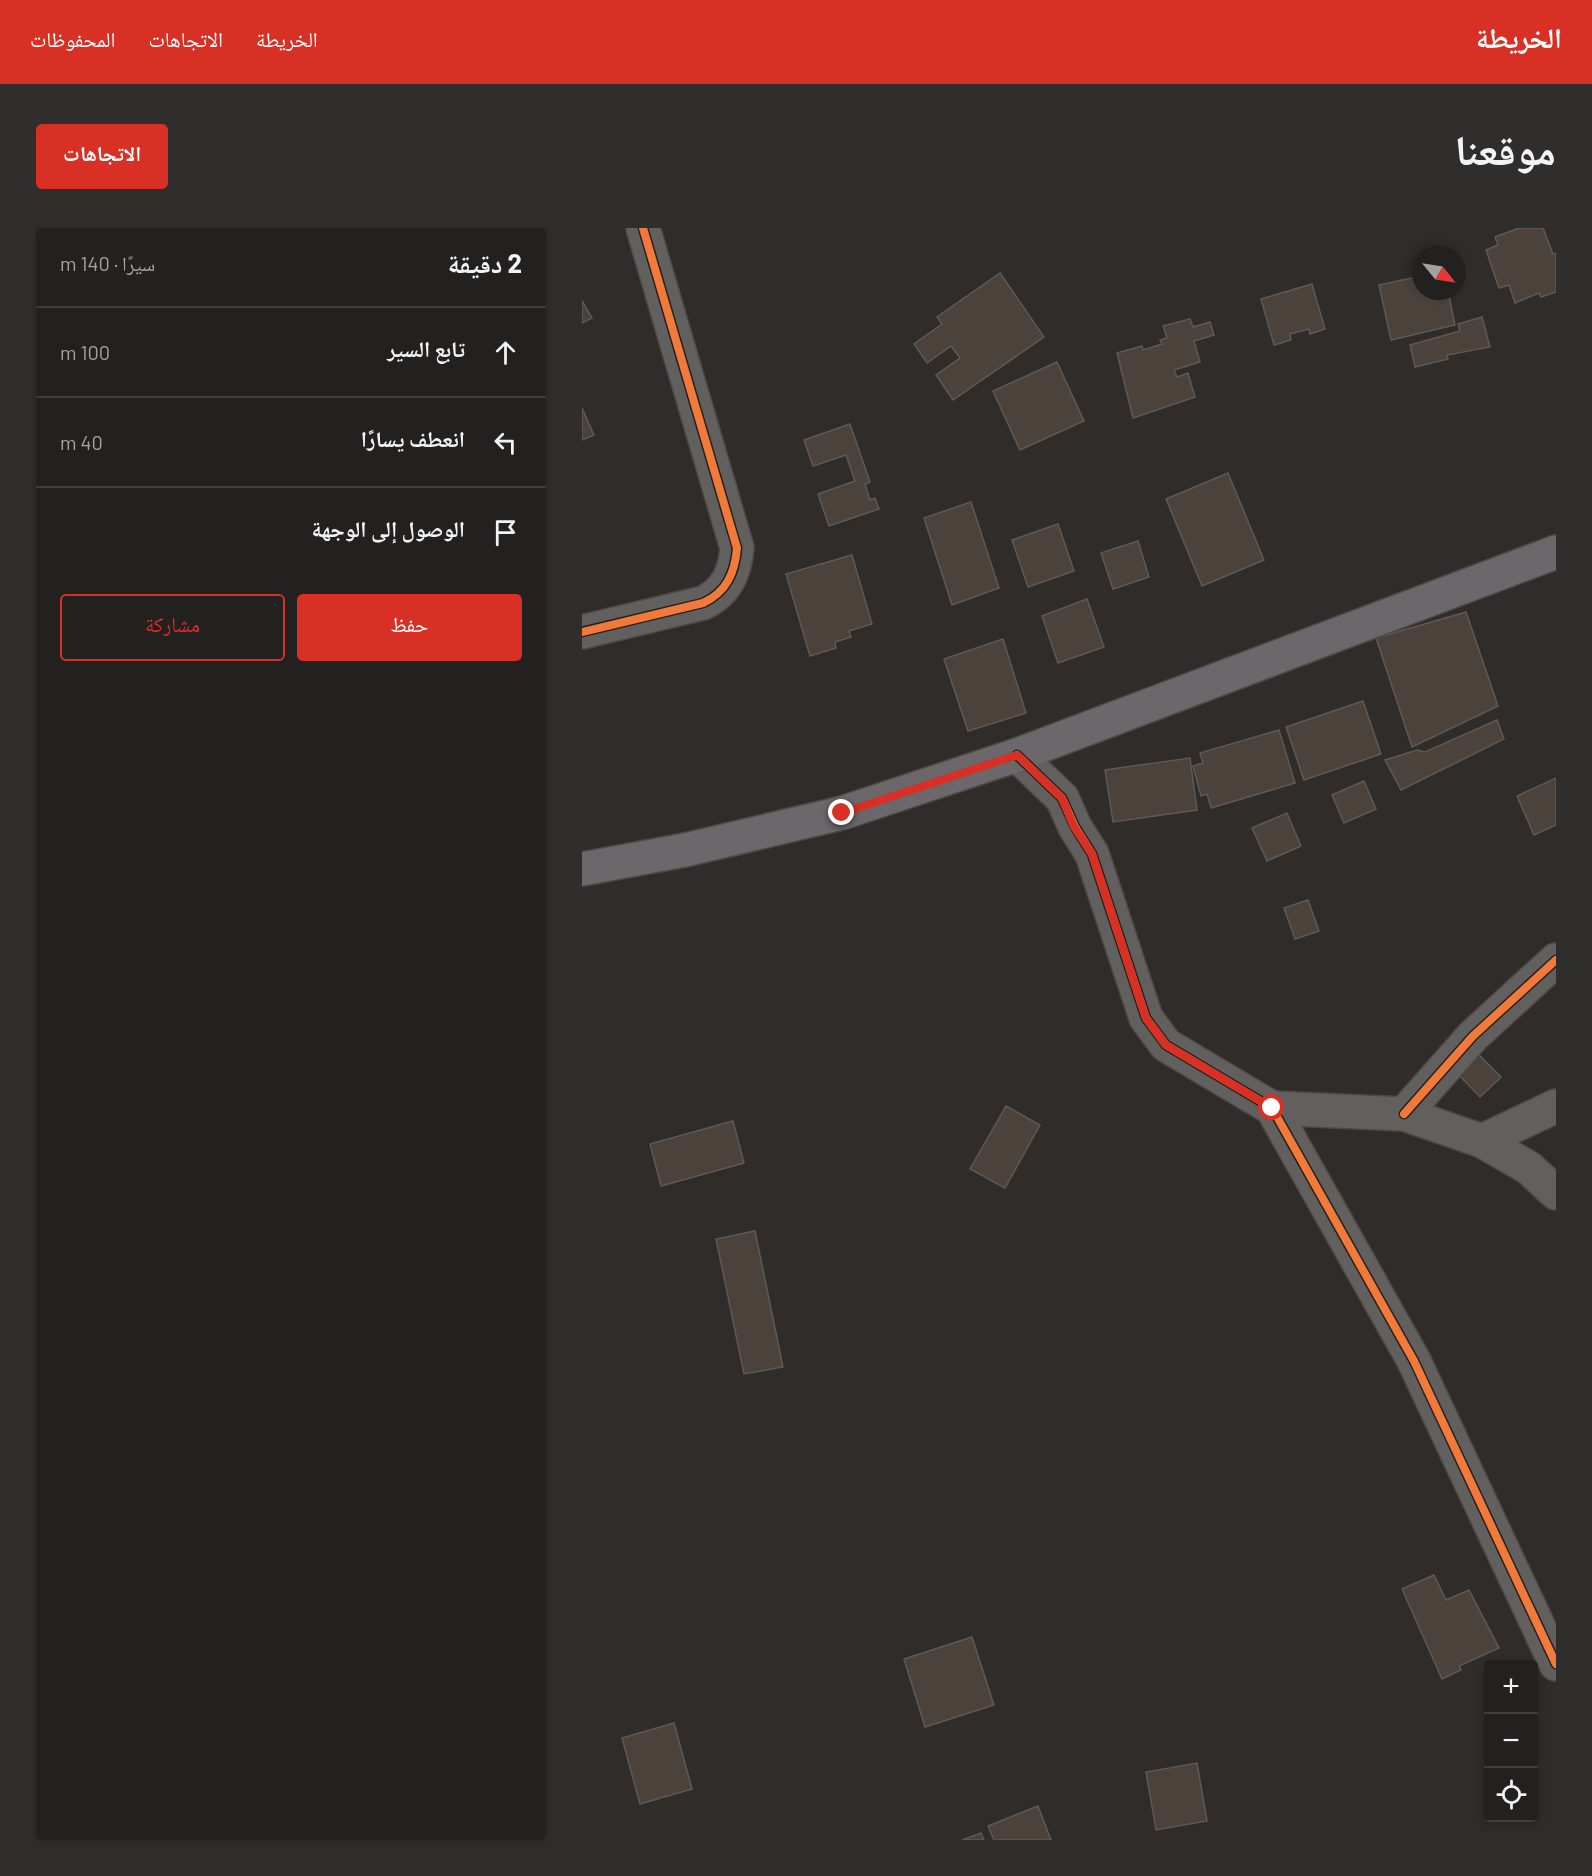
<!DOCTYPE html>
<html lang="ar">
<head>
<meta charset="utf-8">
<style>
  body { margin:0; font-family:Barlow,"Noto Naskh Arabic",sans-serif; background:#2f2e2c; color:#f1f3f6; direction:rtl }
  .controls { position:absolute; right:18px; bottom:18px; display:grid; overflow:hidden; border-radius:6px; box-shadow:0 3px 9px #0003 }
  .controls button { width:54px; height:54px; display:grid; place-items:center; padding:0; border:0; border-bottom:2px solid #403e3d; background:#23211f; color:#f1f3f6; font:30px sans-serif }
  .compass { position:absolute; left:830px; top:18px; width:54px; height:54px; border-radius:50%; background:#23211f; box-shadow:0 3px 9px #0003; rotate:120deg }
  .stop { position:absolute; width:18px; height:18px; margin:-14px; border:4px solid #d93025; border-radius:50%; background:#fff }
  .stop.end { background:#d93025; border-color:#fff; box-shadow:0 2px 6px #0008 }
  .list { margin:0; padding:0; list-style:none }
  h2 { display:flex; justify-content:space-between; align-items:center; height:78px; margin:0; padding:0 24px; font-size:26px }
  h2 small { font-size:20px; font-weight:400; color:#a3a3a4 }
  .list li { display:grid; grid-template-columns:39px 1fr auto; gap:18px; align-items:center; box-sizing:border-box; height:90px; padding:0 24px; border-top:2px solid #403e3d }
  .list b { display:block; font-size:22px; white-space:nowrap }
  .list em { font-size:20px; font-style:normal; color:#a3a3a4 }
  .actions { display:flex; gap:12px; padding:18px 24px }
  .actions a { flex:1; padding:14px 0; border:2px solid #d93025; border-radius:6px; text-align:center; font-size:21px; color:#d93025 }
  .actions .main { background:#d93025; color:#fff }
  .icon { flex:none; width:33px; height:33px; fill:none; stroke:currentColor; stroke-width:2; stroke-linecap:round; stroke-linejoin:round }
  .map { position:relative; flex:none; width:974px; height:1612px; overflow:hidden; direction:ltr; border-radius:6px }
  header { display:flex; align-items:center; gap:36px; box-sizing:border-box; height:84px; padding:0 30px; background:#d93025; color:#fff }
  header strong { font-size:28px }
  nav { display:flex; gap:33px; margin-inline-start:auto; font-size:21px }
  .intro { display:flex; align-items:center; justify-content:space-between; box-sizing:border-box; height:144px; padding:0 36px }
  h1 { margin:0; font-size:42px }
  .button { padding:15px 27px; border-radius:6px; background:#d93025; color:#fff; font-size:21px; font-weight:700 }
  main { display:flex; gap:36px; padding:0 36px }
  aside { flex:1; background:#23211f; border-radius:6px; box-shadow:0 3px 9px #0003 }
  .map>svg:first-child { display:block }
</style>
</head>
<body>
<header>
<strong>الخريطة</strong>
<nav><a>الخريطة</a><a>الاتجاهات</a><a>المحفوظات</a></nav>
</header>
<div class="intro"><h1>موقعنا</h1><a class="button">الاتجاهات</a></div>
<main>
<div class="map">
<svg width="974" height="1612" viewBox="0 0 974 1612">
  <rect width="100%" height="100%" fill="#2f2c29"/>
  <g fill="#4c423c" stroke="#5c5957" stroke-width="1.5">
    <path d="M937,0h24l10,26 3,-1v39l-15,5 -2,-4 -24,10 -6,-18 -10,3 -13,-38 12,-5 -3,-8z"/>
    <path d="M418,45l44,64 -91,63 -17,-25 24,-17 -9,-12 -24,17 -13,-19 28,-20 -5,-7z"/>
    <path d="M839,48v15h27l7,34 -64,15 -12,-55z"/>
    <path d="M730,56l13,45 -15,5 -1,-5 -19,5 1,6 -17,5 -13,-46z"/>
    <path d="M0,73l10,17 -10,5z"/>
    <path d="M900,89l8,30 -43,8 1,4 -33,8 -5,-22 50,-14 -2,-7z"/>
    <path d="M608,91l3,8 17,-5 4,13 -20,6 6,21 -26,8 3,7 11,-4 7,24 -62,21 -16,-65 25,-7 1,4 19,-6 -2,-4 7,-2 -4,-12z"/>
    <path d="M475,134l27,59 -64,29 -27,-59z"/>
    <path d="M0,180l12,27 -12,5z"/>
    <path d="M268,196l20,58 -5,2 5,16 5,-2 4,11 -50,17 -11,-32 37,-13 -9,-26 -33,11 -9,-26z"/>
    <path d="M646,245l36,87 -62,26 -36,-87z"/>
    <path d="M389,274l28,86 -47,17 -28,-87z"/>
    <path d="M476,296l16,47 -46,16 -16,-47z"/>
    <path d="M556,313l11,36 -36,12 -12,-36z"/>
    <path d="M270,327l20,69 -23,7 2,6 -16,5 1,6 -26,8 -24,-82z"/>
    <path d="M505,371l17,48 -46,16 -16,-47z"/>
    <path d="M884,384l32,94 -86,41 -36,-109z"/>
    <path d="M421,411l23,74 -58,18 -24,-72z"/>
    <path d="M781,473l18,53 -77,26 -18,-53z"/>
    <path d="M915,492l7,19 -103,51 -16,-30 32,-10 8,2z"/>
    <path d="M697,502l16,53 -84,25 -4,-14 -6,2 -8,-30 10,-3 -3,-10z"/>
    <path d="M608,530l7,52 -84,12 -8,-52z"/>
    <path d="M974,550v47l-22,10 -17,-39z"/>
    <path d="M782,553l12,28 -32,14 -12,-28z"/>
    <path d="M705,585l14,33 -34,15 -15,-33z"/>
    <path d="M726,672l11,31 -24,8 -11,-31z"/>
    <path d="M891,821l28,28 -21,20 -27,-28z"/>
    <path d="M424,878l34,19 -35,63 -35,-19z"/>
    <path d="M151,893l11,42 -83,23 -11,-42z"/>
    <path d="M173,1003l28,136 -39,7 -28,-135z"/>
    <path d="M852,1347l12,25 23,-10 30,58 -40,18 2,4 -19,9 -40,-90z"/>
    <path d="M390,1409l22,68 -69,22 -21,-68z"/>
    <path d="M92,1495l18,66 -52,15 -18,-66z"/>
    <path d="M615,1535l10,58 -51,9 -10,-58z"/>
    <path d="M456,1578l13,34h-57l-6,-14z"/>
    <path d="M399,1605l3,7h-22z"/>
  </g>
  <g fill="none" stroke-linecap="round" stroke-linejoin="round">
    <defs>
      <g id="minor">
        <path d="M0,404l121,-29c24,-11 32,-31 34,-55l-94,-320"/>
        <path d="M435,527l45,43 13,29 17,27 54,164 20,27 106,63 142,253 142,303"/>
        <path d="M690,880l132,6 78,27 47,27 27,25"/>
        <path d="M822,886l69,-78 83,-76"/>
        <path d="M900,913l74,-35"/>
      </g>
      <path id="major" d="M0,641l103,-19 157,-37 175,-58 539,-203"/>
    </defs>
    <use href="#minor" stroke="#4c4947" stroke-width="36"/>
    <use href="#major" stroke="#4c4947" stroke-width="36"/>
    <use href="#minor" stroke="#62605f" stroke-width="33"/>
    <use href="#major" stroke="#6b676a" stroke-width="33"/>
    <defs>
      <g id="cycleway">
        <path d="M0,404l121,-29c24,-11 32,-31 34,-55l-94,-320"/>
        <path d="M435,527l45,43 13,29 17,27 54,164 20,27 106,63 142,253 142,303"/>
        <path d="M822,886l69,-78 83,-76"/>
      </g>
    </defs>
    <use href="#cycleway" stroke="#27211e" stroke-width="11"/>
    <use href="#cycleway" stroke="#f17a3a" stroke-width="8"/>
  </g>
  <g fill="none" stroke-linecap="round" stroke-linejoin="round">
    <path stroke="#d93025" stroke-width="8" d="M260,585l175,-58 45,43 12,29 18,27 54,164 20,27 106,63"/>
  </g>
</svg>
<div class="controls">
<button>+</button>
<button>−</button>
<button><svg class="icon" aria-label="locate" viewBox="0 0 24 24"><circle cx="12" cy="12" r="6"/><path d="M12 2v4M12 18v4M2 12h4M18 12h4"/></svg></button>
</div>
<svg class="compass" viewBox="-18 -18 36 36"><path d="M0-13l5 13h-10z" fill="#e53935"/><path d="M0 13l5-13h-10z" fill="#a3a3a4"/></svg>
<div class="stop" style="left:690px;top:880px"></div>
<div class="stop end" style="left:260px;top:585px"></div>
</div>
<aside>
<h2>2 دقيقة<small>سيرًا · 140 m</small></h2>
<ul class="list">
<li><svg class="icon" aria-label="ahead" viewBox="0 0 24 24"><path d="M12 20V5M6 11l6-6 6 6"/></svg><div><b>تابع السير</b></div><em>100 m</em></li>
<li><svg class="icon" aria-label="left" viewBox="0 0 24 24"><path d="M17 20v-9H6M10 6l-5 5 5 5"/></svg><div><b>انعطف يسارًا</b></div><em>40 m</em></li>
<li><svg class="icon" aria-label="arrive" viewBox="0 0 24 24"><path d="M6 21V4h12l-3 4 3 4H6"/></svg><div><b>الوصول إلى الوجهة</b></div></li>
</ul>
<div class="actions"><a class="main">حفظ</a><a>مشاركة</a></div>
</aside>
</main>
</body>
</html>
